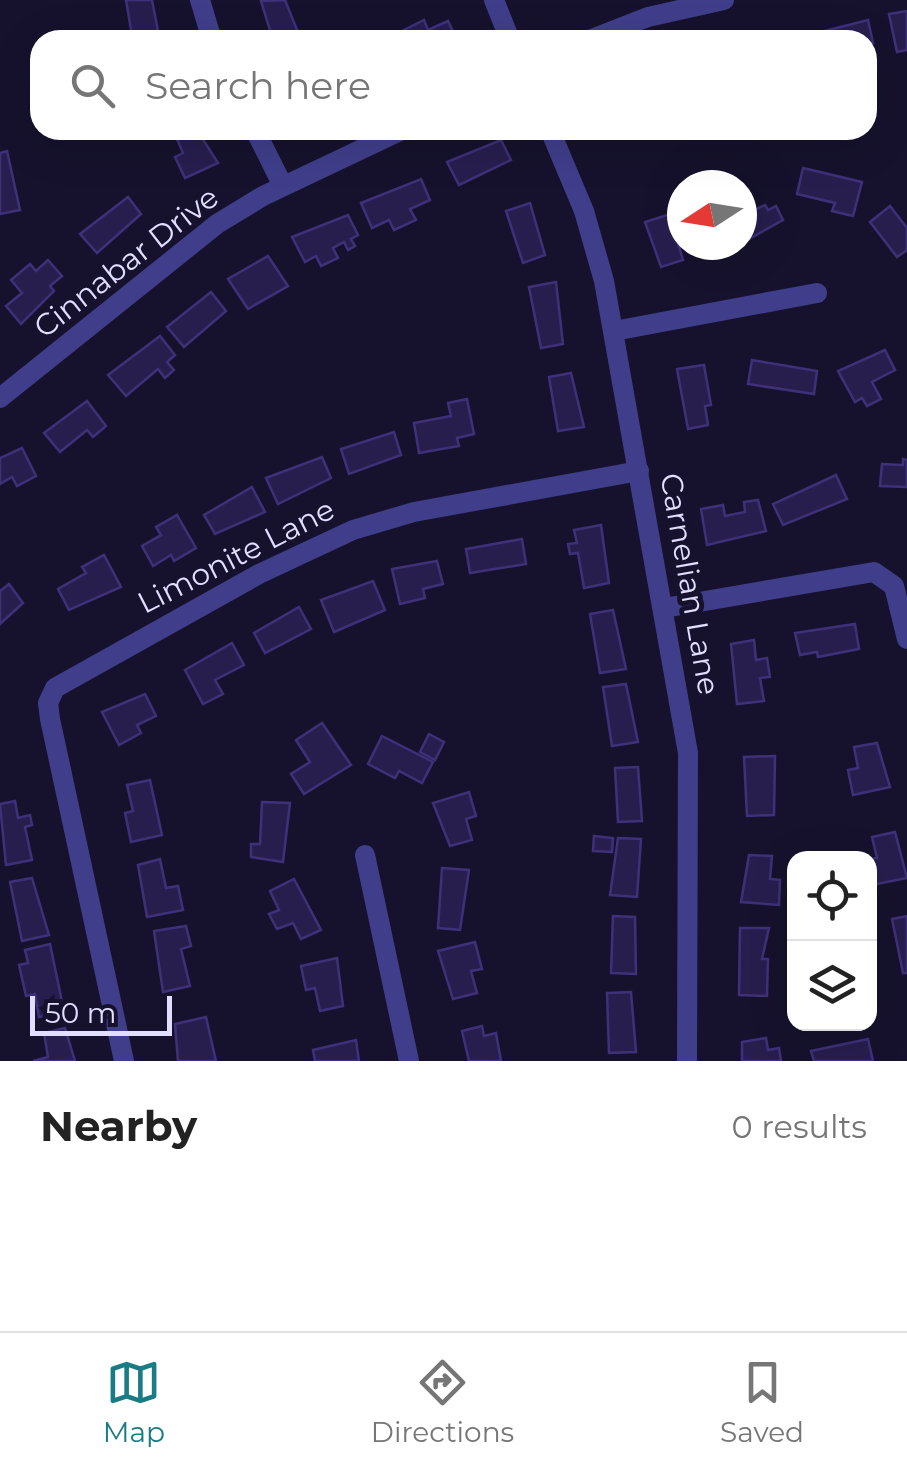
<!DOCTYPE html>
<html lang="en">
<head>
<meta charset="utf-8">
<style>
  body { margin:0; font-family:Montserrat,sans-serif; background:#f2f2f2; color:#222 }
  .controls { position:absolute; right:30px; bottom:30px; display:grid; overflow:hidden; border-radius:20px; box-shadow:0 10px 40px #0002 }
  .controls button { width:90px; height:90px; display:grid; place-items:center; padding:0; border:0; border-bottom:2px solid #e0e0e0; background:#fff; color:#222; font:50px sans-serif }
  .compass { position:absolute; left:667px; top:170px; width:90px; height:90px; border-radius:50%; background:#fff; box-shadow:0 10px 40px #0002; rotate:258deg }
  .scale { position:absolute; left:30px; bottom:25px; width:142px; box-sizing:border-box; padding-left:10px; border:5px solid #e2deff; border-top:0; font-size:28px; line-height:35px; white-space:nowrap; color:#e2deff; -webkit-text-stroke:8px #16122d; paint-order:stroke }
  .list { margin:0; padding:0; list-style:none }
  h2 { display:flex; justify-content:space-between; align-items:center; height:130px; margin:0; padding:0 40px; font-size:42px }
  h2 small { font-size:32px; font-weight:400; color:#767676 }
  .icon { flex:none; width:55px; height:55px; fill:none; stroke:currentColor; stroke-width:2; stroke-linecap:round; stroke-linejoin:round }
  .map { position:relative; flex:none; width:907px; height:1061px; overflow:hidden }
  .search { position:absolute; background:#fff; box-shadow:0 10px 40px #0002; left:30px; right:30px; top:30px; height:110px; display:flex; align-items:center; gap:25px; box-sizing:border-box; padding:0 35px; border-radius:30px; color:#767676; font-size:38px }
  .sheet { height:270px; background:#fff }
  nav { display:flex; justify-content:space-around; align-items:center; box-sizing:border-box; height:140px; border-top:2px solid #e0e0e0; background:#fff; font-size:28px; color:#767676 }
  nav a { display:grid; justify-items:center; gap:5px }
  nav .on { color:#197b84 }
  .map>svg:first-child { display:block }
</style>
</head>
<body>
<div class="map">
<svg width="907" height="1061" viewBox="0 0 907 1061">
  <rect width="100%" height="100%" fill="#16122d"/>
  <g fill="#271e4e" stroke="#3e3179" stroke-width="2.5">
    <path d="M152,0l6,31 -26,5 -6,-36z"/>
    <path d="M285,0l16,40h-28l-12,-39z"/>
    <path d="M907,11v39l-10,2 -8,-38z"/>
    <path d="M424,20l4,10 20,-9 9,19h-51l-4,-9z"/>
    <path d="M868,20l5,23 -59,-3 -1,-6z"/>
    <path d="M197,130l21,33 -33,15 -10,-21 8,-4 -9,-21z"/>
    <path d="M501,140l10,20 -52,25 -12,-23z"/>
    <path d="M7,151l13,59 -20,4v-61z"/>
    <path d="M803,168l59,14 -9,34 -21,-5 3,-8 -38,-9z"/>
    <path d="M421,179l9,21 -20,9 6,11 -22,10 -5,-10 -17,8 -11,-25z"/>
    <path d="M128,197l13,17 -44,39 -17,-19z"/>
    <path d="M530,203l15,52 -22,8 -17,-52z"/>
    <path d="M765,205l3,5 8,-4 7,14 -41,23v-27z"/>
    <path d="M890,206l17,22v22l-10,7 -27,-35z"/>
    <path d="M680,211l2,28 -5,1 6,20 -22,7 -16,-45z"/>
    <path d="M348,215l10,20 -7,4 4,7 -7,4 -4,-8 -11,6 5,10 -17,8 -5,-10 -11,6 -13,-25z"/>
    <path d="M268,256l20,30 -40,23 -20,-30z"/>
    <path d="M48,260l14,16 -12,10 4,5 -33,33 -15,-18 16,-13 -11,-13 19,-16 6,7z"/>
    <path d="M556,282l7,62 -22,4 -12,-61z"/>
    <path d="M211,292l15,19 -42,36 -17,-20z"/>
    <path d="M160,336l15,19 -8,7 7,8 -9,8 -7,-9 -32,27 -18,-21z"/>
    <path d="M885,350l10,20 -23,12 9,17 -14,7 -5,-8 -7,4 -17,-31z"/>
    <path d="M752,360l65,11 -3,23 -66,-10z"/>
    <path d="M704,365l7,40 -6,1 3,19 -20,4 -11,-60z"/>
    <path d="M571,373l13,54 -26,4 -9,-54z"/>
    <path d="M467,399l7,35 -17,4 2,8 -40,7 -5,-30 37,-7 -3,-13z"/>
    <path d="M87,401l19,25 -13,11 -6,-7 -27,22 -16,-19z"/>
    <path d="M394,432l7,23 -52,19 -8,-25z"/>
    <path d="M22,448l14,28 -19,10 -5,-9 -12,7v-26z"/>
    <path d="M322,457l9,21 -53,26 -12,-26z"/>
    <path d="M903,459l4,1v27l-27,-1 2,-22 21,1z"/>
    <path d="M836,475l11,24 -64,26 -10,-21z"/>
    <path d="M252,487l13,25 -50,22 -11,-19z"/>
    <path d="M758,500l8,31 -59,14 -6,-36 22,-4 2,11 20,-4 -1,-10z"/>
    <path d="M177,515l19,33 -22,13 -3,-6 -18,11 -11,-20 19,-11 -5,-8z"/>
    <path d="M601,525l8,58 -25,5 -6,-35 -8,1 -2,-10 9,-1 -3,-13z"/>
    <path d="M522,539l4,25 -56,9 -4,-24z"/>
    <path d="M104,555l17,32 -52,23 -11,-21 28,-16 -4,-6z"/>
    <path d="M437,561l6,23 -20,5 2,9 -25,6 -8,-35z"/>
    <path d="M373,581l12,29 -51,22 -13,-32z"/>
    <path d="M9,584l14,19 -23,21v-33z"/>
    <path d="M299,607l12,22 -46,24 -11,-20z"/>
    <path d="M613,610l13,59 -26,4 -10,-59z"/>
    <path d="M855,624l4,25 -41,8 -1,-5 -17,3 -5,-22z"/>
    <path d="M754,640l2,20 11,-2 3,19 -10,1 4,23 -27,3 -6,-60z"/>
    <path d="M232,643l12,22 -29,15 8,14 -20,10 -18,-34z"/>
    <path d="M626,684l12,58 -26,4 -9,-59z"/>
    <path d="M145,694l11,22 -19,9 4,8 -22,12 -17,-33z"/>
    <path d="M322,723l29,42 -47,29 -13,-20 19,-12 -14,-22z"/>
    <path d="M429,734l15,8 -9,18 -15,-8z"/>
    <path d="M382,736l51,26 -11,21 -23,-12 -4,7 -27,-14z"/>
    <path d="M877,743l13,44 -37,8 -5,-25 10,-2 -4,-21z"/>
    <path d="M775,756l-1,59 -27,1 -3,-59z"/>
    <path d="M638,767l4,54 -24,1 -3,-54z"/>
    <path d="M150,780l12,55 -31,7 -6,-29 8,-2 -6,-26z"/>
    <path d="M469,792l7,24 -10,3 6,21 -22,6 -17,-43z"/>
    <path d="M15,801l3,17 12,-3 2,10 -7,2 7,33 -26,5 -6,-61z"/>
    <path d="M262,802l28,1 -7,59 -32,-5v-13h9z"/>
    <path d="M895,832l12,46 -35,7 -2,-26 7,-1 -5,-21z"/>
    <path d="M594,836l19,2 -1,14 -19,-1z"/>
    <path d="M618,838l23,1 -4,58 -27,-2z"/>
    <path d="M749,855l23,1 -2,23 10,1 -1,25 -38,-3z"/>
    <path d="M160,859l6,29 12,-2 5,24 -36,7 -9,-52z"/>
    <path d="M442,868l27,2 -9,60 -22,-2z"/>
    <path d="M32,878l17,57 -27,6 -12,-59z"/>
    <path d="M294,879l27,51 -20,9 -8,-16 -16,6 -8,-15 10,-4 -9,-19z"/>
    <path d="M613,916l22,1 1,57 -25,-1z"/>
    <path d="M907,916v57h-4l-11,-54z"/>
    <path d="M186,926l5,20 -10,3 9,37 -27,6 -9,-61z"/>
    <path d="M740,928h29l-7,31h6l-1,37 -28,-1z"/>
    <path d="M475,942l7,27 -11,2 6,22 -24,6 -15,-48z"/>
    <path d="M50,944l14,67 -25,6 -4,-23 -9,2 -7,-31 9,-2 -3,-13z"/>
    <path d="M337,958l6,48 -23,5 -5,-23 -9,2 -5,-24z"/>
    <path d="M631,992l5,60 -27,1 -2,-60z"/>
    <path d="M206,1017l10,44h-38l-3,-37z"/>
    <path d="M482,1026l2,10 12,-3 5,28h-32l-7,-30z"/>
    <path d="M65,1028l10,33h-42l15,-4 -4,-24z"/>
    <path d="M766,1038l2,12 11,-2 2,13h-39v-19z"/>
    <path d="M868,1039l5,22h-59l-3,-10z"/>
    <path d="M356,1040l3,21h-44l-2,-11z"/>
  </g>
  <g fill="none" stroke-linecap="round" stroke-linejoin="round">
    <g stroke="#403e8b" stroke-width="20">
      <path d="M200,0l12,40"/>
      <path d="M494,0l16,40"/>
      <path d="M589,40l59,-23 76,-17"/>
      <path d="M255,130l28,56"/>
      <path d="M550,130l34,81 20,70 84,472 -1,308"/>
      <path d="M614,331l203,-38"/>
      <path d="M0,398l217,-174 46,-28 139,-66"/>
      <path d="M664,608l210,-36 20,14 13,53"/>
      <path d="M365,855l44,206"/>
      <path d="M124,1061l-74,-342 -2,-16 7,-15 204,-114 94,-44 61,-18 225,-41"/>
    </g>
  </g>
  <g text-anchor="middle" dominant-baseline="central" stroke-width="10" stroke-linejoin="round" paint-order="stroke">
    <g font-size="30" fill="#e2deff" stroke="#16122d">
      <text transform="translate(126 262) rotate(-38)">Cinnabar Drive</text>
      <text transform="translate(236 556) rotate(-27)">Limonite Lane</text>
      <text transform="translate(690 584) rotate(80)">Carnelian Lane</text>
    </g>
  </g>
</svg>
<div class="controls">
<button><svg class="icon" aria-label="locate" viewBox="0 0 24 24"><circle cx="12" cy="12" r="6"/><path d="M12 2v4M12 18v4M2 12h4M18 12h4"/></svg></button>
<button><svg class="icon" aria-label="layers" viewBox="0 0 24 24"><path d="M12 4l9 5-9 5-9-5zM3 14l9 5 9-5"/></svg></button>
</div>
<svg class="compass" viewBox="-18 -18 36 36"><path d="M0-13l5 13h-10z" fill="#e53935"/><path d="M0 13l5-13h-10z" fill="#767676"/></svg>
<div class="scale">50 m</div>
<div class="search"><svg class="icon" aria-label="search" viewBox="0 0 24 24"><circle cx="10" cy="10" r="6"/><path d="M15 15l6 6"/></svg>Search here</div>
</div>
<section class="sheet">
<h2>Nearby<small>0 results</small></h2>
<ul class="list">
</ul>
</section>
<nav>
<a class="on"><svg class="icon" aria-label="map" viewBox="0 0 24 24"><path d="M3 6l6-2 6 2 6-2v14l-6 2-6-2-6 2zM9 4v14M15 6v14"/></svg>Map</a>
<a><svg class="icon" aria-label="directions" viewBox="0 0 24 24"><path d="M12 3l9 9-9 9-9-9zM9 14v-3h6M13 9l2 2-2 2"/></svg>Directions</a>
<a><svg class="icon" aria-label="saved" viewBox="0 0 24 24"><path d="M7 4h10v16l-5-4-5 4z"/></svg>Saved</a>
</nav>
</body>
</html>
